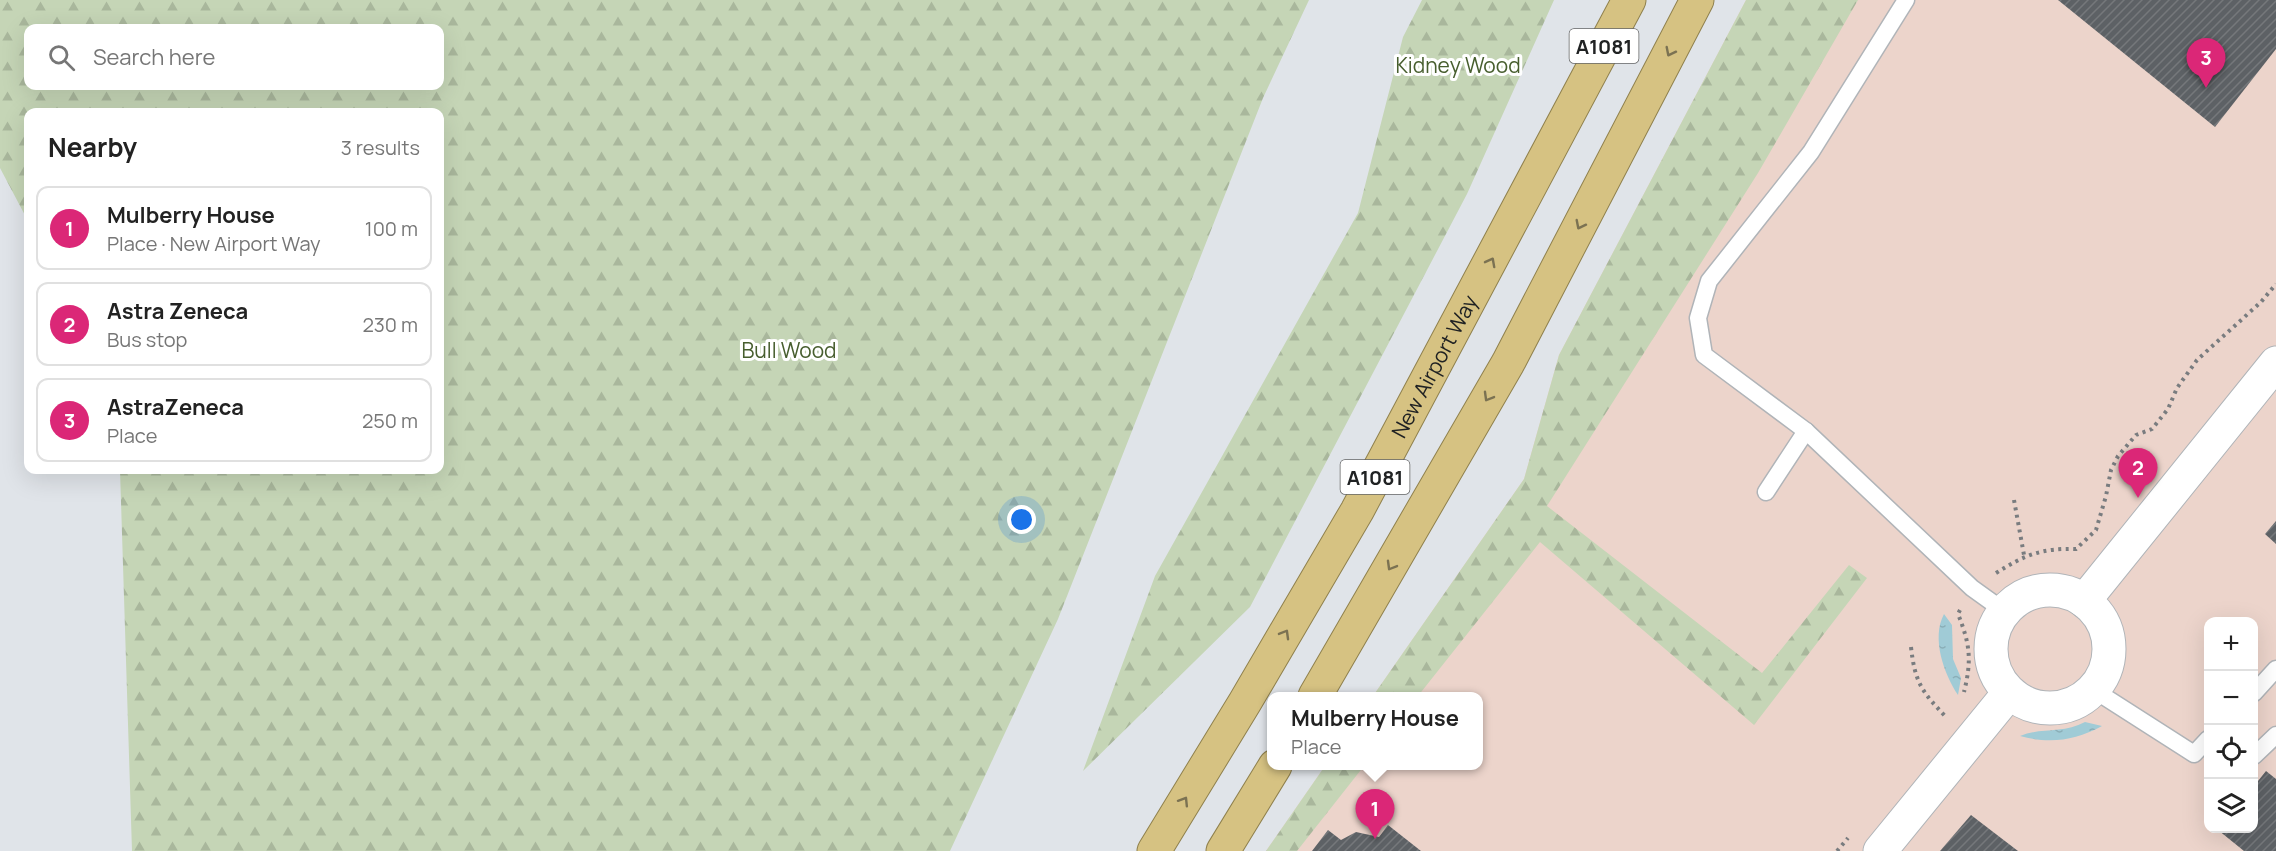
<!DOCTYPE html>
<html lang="en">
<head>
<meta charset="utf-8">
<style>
  body { margin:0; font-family:Manrope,sans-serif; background:#f6f6f6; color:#222 }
  .controls { position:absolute; right:18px; bottom:18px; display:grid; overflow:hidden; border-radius:12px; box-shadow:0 6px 24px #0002 }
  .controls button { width:54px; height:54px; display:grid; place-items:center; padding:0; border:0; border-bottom:2px solid #e0e0e0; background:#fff; color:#222; font:30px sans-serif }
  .you { position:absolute; left:1022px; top:520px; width:21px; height:21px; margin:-15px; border:4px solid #fff; border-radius:50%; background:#1a73e8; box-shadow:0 0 0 9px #1a73e833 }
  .badge { display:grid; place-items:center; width:39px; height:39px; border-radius:50%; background:#db2777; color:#fff; font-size:20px; font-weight:700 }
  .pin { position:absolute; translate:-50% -50px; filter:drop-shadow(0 2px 3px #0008) }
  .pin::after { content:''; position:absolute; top:32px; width:21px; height:18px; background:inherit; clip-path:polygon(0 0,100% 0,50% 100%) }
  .popup { position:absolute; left:1267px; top:692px; width:216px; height:78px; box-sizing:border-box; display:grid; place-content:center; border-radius:12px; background:#fff; filter:drop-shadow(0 2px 4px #0005); font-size:20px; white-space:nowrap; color:#767676 }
  .popup b { font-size:22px; color:#222 }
  .popup::after { content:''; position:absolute; left:50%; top:100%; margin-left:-12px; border:12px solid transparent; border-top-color:#fff }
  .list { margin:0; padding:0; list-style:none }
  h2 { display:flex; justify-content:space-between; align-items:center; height:78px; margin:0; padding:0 24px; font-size:26px }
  h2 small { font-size:20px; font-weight:400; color:#767676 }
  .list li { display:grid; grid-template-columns:39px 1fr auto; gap:18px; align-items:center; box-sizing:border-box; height:84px; margin:0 12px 12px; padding:0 12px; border:2px solid #e0e0e0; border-radius:12px }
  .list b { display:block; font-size:22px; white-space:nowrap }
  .list p { margin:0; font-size:20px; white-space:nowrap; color:#767676 }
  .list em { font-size:20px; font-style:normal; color:#767676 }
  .icon { flex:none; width:33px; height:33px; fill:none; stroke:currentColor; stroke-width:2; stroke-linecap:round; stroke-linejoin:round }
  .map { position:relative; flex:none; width:2276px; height:851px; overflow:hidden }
  .search { position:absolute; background:#fff; box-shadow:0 6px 24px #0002; left:24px; top:24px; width:420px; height:66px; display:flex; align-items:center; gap:15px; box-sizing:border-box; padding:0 21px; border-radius:12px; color:#767676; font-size:22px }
  .panel { position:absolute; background:#fff; box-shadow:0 6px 24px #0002; left:24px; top:108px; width:420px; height:366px; border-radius:12px }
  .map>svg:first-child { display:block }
</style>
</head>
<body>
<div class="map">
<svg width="2276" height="851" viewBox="0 0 2276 851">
  <defs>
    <pattern id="forest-firs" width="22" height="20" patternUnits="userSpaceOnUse" patternTransform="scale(1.5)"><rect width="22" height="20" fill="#c5d5b6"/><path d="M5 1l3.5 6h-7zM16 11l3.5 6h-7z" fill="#a9b79c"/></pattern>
    <pattern id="water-ripples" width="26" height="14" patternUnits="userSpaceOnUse" patternTransform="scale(1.5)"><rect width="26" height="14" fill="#a0cbd6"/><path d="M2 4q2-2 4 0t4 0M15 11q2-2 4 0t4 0" fill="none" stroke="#8aaeb7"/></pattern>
    <pattern id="building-hatch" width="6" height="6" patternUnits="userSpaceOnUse" patternTransform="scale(1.5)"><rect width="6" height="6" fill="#5d6165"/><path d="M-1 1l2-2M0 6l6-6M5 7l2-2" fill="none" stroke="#75787b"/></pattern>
  </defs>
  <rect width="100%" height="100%" fill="#e0e4e9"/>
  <path fill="#ecd4cb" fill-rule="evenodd" d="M1746,0h530v851h-1010l59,-85h153v-70h-105l151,-217 35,-124zM2208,622h46v206h-46z"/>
  <g fill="url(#forest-firs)" fill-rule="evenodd">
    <path d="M0,0h1309l-46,98 -205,521 -108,232h-818l-12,-381h320v-358h-412v109l-28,-53zM440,28v58h-412v-58z"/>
    <path d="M1422,0h132l-87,194 -217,413 -167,164 72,-195 203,-363 45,-176z"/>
    <path d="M1746,0h112l-100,173 -211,333 215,167 87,-108 18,13 -113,147 -214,-183 -122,154h-45l151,-217 35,-124z"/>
    <path d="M1325,766h39l-67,85h-31z"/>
  </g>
  <g fill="url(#water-ripples)">
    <path d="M1944,614l8,11 1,34 8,19 -3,17c-14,-21 -27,-57 -14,-81z"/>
    <path d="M2085,722l17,4c-28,15 -52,18 -82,10 21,-9 43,-2 65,-14z"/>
  </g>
  <g fill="url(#building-hatch)">
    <path d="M2058,0h218v49l-61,78z"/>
    <path d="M2276,521v23l-11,-10z"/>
    <path d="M2266,771l10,8v72h-32l-26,-21 36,-2v-42z"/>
    <path d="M1971,815l47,36h-78z"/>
    <path d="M1388,825l33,26h-109l16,-21 13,10 15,-8 23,5z"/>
  </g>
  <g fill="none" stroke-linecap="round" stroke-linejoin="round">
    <defs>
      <g id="service">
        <path d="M1906,0l-95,152 -102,129 -11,37 6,37 102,76 166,157 32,23"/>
        <path d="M1766,492l40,-61"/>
        <path d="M2094,690l100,64 14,-15"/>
        <path d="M2254,693l22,-24"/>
        <path d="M2254,756l22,-21"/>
      </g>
      <g id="minor">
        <circle cx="2050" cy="649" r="59"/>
        <path d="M2084,601l192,-238"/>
        <path d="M1880,851l129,-158"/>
      </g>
      <g id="trunk">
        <path d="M1315,696l193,-333 189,-363"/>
        <path id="s1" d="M1154,851l91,-149 112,-191 272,-511"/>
        <path d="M1223,851l52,-85"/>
      </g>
    </defs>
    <use href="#service" stroke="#b0b4b8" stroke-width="19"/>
    <use href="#minor" stroke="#b0b4b8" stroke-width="35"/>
    <use href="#trunk" stroke="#8f804d" stroke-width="35"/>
    <g stroke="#797c7f" stroke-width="4" stroke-dasharray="3 4.5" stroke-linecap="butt">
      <path d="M2014,500l10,55"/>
      <path d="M1996,573c29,-18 45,-25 80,-24l20,-19 10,-34 5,-26 7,-14 18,-21 16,-6 16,-20 9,-21 20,-28 64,-58 15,-18"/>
      <path d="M1960,610l-2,4c12,30 14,46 6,78"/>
      <path d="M1911,647c4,36 11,45 36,71"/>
      <path d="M1837,851l11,-13"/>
    </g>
    <use href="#service" stroke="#fff" stroke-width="16"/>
    <use href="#minor" stroke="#fff" stroke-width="33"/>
    <use href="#trunk" stroke="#d6c282" stroke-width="33"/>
  </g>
  <defs><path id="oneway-chevron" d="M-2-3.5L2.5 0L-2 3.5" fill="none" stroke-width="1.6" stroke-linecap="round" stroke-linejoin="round" transform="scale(1.5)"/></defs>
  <g stroke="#7b7252">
    <use href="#oneway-chevron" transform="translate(1670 52) rotate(117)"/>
    <use href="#oneway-chevron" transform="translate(1580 225) rotate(117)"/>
    <use href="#oneway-chevron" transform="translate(1491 262) rotate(-62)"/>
    <use href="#oneway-chevron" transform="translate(1488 397) rotate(120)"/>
    <use href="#oneway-chevron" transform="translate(1391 566) rotate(120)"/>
    <use href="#oneway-chevron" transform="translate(1285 634) rotate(-60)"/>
    <use href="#oneway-chevron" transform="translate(1184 801) rotate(-58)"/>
  </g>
  <g text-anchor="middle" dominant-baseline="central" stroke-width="6" stroke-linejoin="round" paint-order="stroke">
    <g fill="#fff" stroke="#636465" stroke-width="1.5">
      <rect x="1569.5" y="29" width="69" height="34" rx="4.5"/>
      <rect x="1340.5" y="460" width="69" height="34" rx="4.5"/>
    </g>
    <g font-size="20" font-weight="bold" fill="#202223">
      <text x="1604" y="46">A1081</text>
      <text x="1375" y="477">A1081</text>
    </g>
    <g font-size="21" fill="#475e2e" stroke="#fff">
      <text x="1458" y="65">Kidney Wood</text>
      <text x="789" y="350">Bull Wood</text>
    </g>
    <g font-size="21" fill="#202223" stroke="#fff">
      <text stroke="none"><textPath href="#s1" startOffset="560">New Airport Way</textPath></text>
    </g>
  </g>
</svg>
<div class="controls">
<button>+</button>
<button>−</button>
<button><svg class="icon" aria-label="locate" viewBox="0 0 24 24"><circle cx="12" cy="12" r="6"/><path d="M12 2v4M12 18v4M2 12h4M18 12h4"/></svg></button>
<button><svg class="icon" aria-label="layers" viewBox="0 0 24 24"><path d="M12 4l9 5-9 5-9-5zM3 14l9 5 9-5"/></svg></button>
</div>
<div class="you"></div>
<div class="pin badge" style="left:1375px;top:839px">1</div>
<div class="popup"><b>Mulberry House</b>Place</div>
<div class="pin badge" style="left:2138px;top:498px">2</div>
<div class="pin badge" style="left:2206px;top:88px">3</div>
<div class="search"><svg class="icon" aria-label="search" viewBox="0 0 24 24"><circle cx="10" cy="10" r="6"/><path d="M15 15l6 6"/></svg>Search here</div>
<section class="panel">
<h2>Nearby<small>3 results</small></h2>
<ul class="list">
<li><span class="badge">1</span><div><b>Mulberry House</b><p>Place · New Airport Way</p></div><em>100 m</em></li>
<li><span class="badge">2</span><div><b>Astra Zeneca</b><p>Bus stop</p></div><em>230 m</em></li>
<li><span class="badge">3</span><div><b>AstraZeneca</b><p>Place</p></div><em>250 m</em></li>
</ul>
</section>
</div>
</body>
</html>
